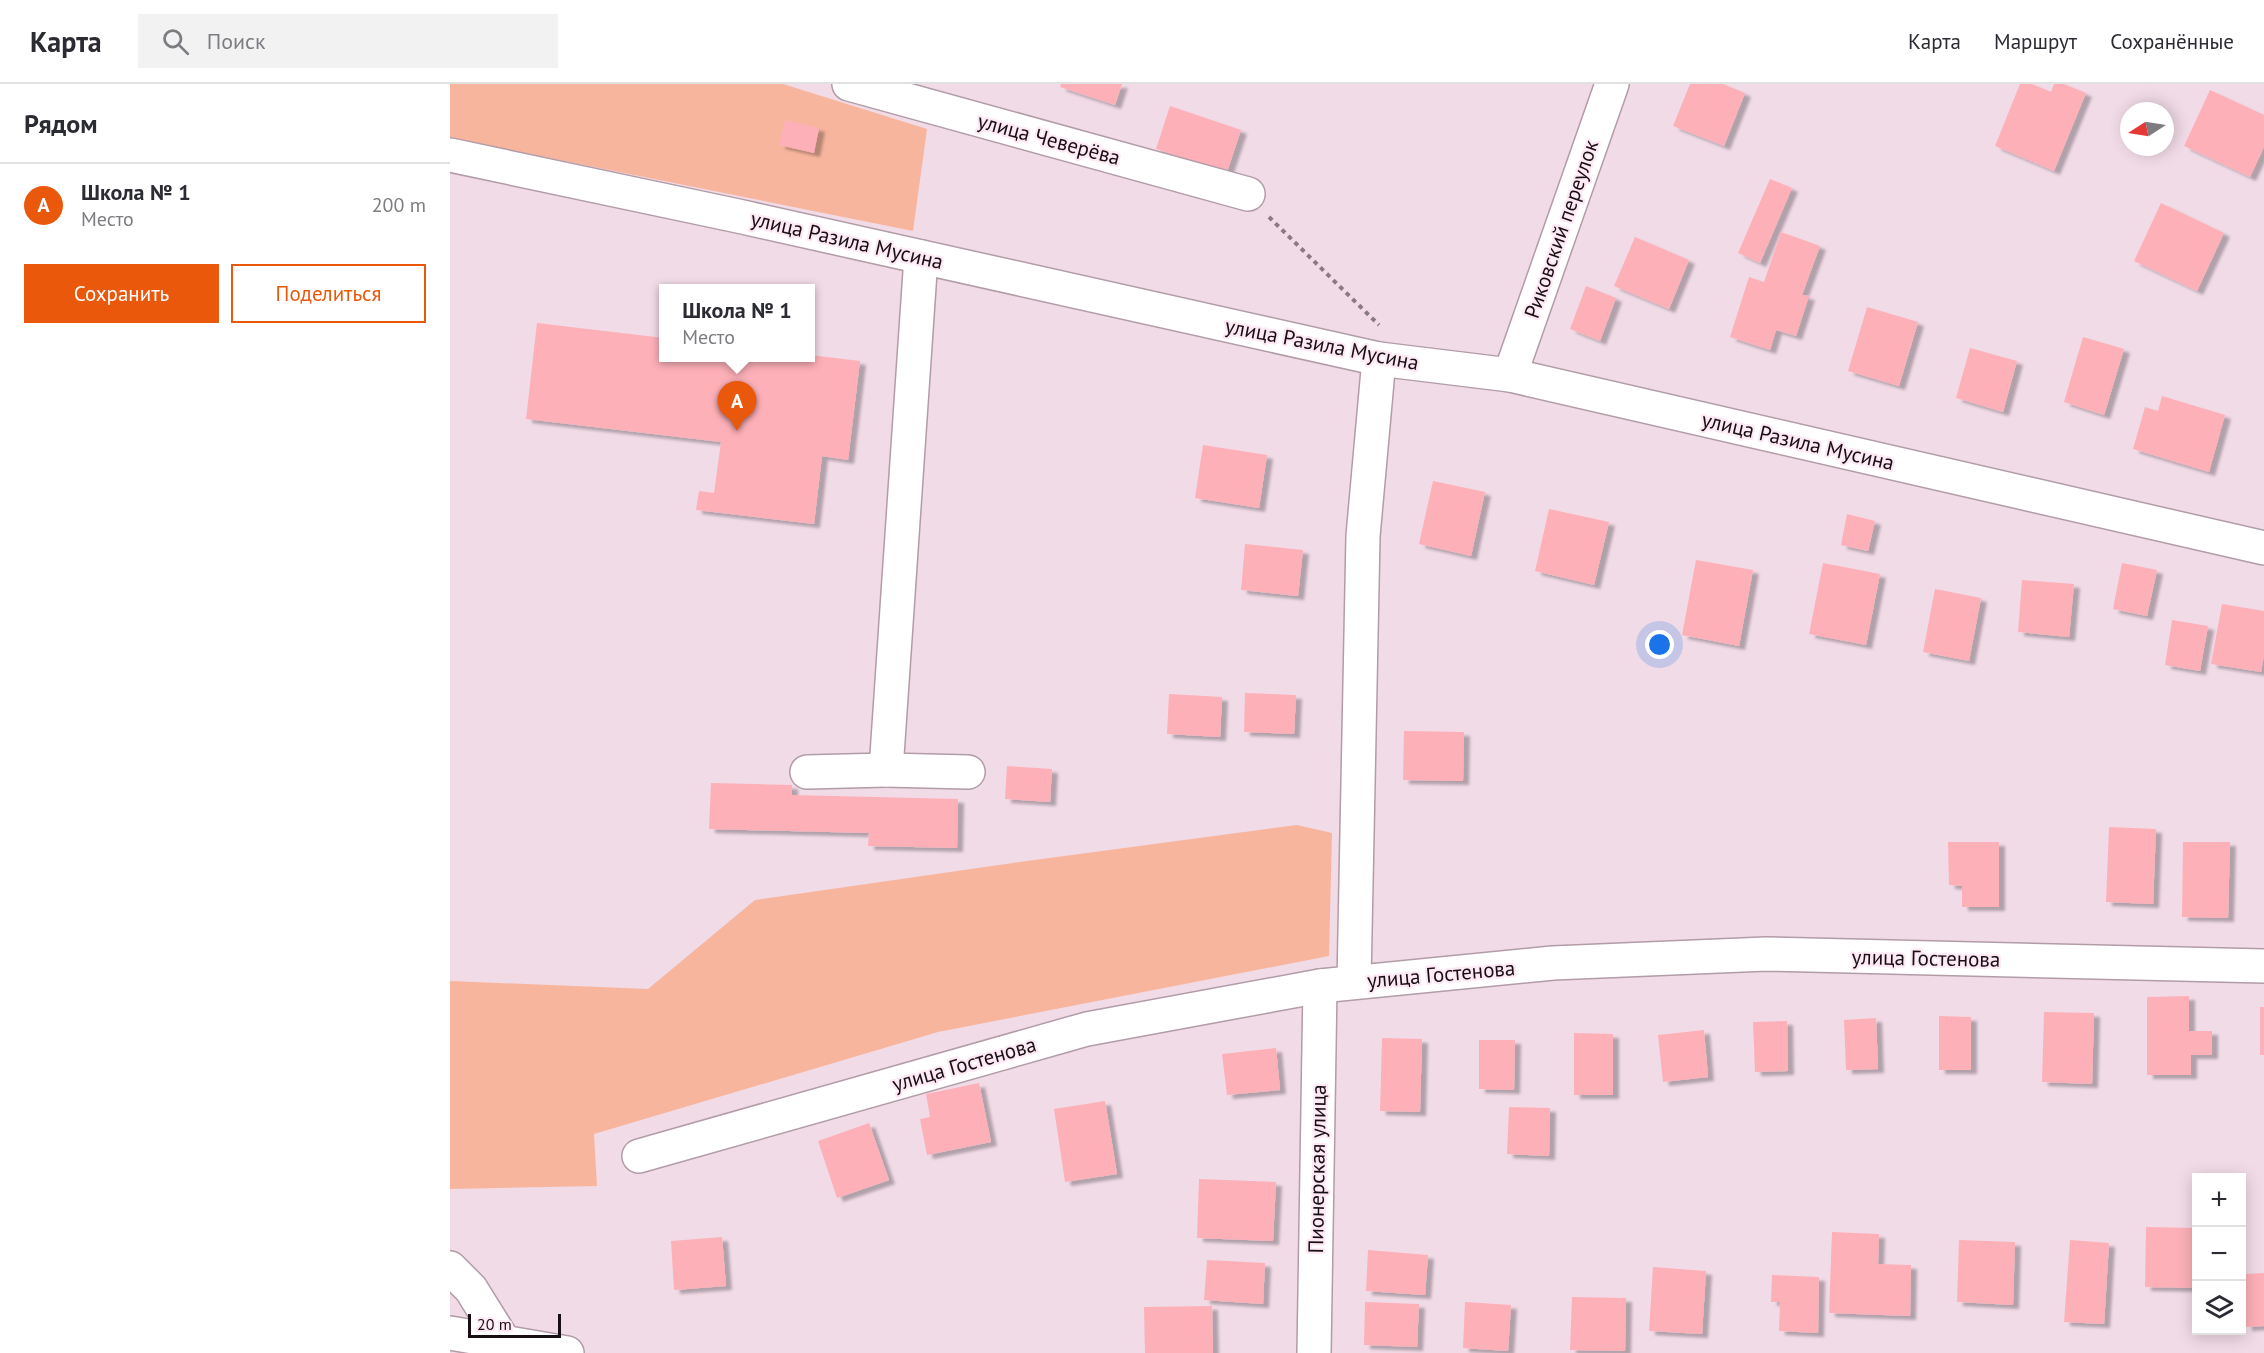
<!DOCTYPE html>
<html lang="ru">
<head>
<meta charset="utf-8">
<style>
  body { margin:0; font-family:"PT Sans",sans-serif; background:#f2f2f3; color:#2b2b33 }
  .controls { position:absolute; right:18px; bottom:18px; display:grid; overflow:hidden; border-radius:0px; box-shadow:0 3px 15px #0003 }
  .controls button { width:54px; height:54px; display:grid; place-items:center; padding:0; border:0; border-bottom:2px solid #e1e1e2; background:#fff; color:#2b2b33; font:30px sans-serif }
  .compass { position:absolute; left:1670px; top:18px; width:54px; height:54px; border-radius:50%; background:#fff; box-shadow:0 3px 15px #0003; rotate:258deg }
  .scale { position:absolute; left:18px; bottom:15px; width:93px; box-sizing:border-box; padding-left:6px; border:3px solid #170f13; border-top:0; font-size:16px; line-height:21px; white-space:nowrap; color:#170f13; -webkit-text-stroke:4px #fee8f4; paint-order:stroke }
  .you { position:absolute; left:1210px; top:561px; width:21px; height:21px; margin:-15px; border:4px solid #fff; border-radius:50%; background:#1a73e8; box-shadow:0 0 0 9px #1a73e833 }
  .badge { display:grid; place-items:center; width:39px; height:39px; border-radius:50%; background:#ea580c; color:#fff; font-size:20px; font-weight:700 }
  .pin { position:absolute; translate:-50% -50px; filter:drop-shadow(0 2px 3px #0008) }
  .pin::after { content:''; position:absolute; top:32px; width:21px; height:18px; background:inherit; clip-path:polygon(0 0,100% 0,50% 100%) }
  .popup { position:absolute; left:209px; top:200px; width:156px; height:78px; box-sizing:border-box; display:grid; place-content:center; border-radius:0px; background:#fff; filter:drop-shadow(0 2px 4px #0005); font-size:20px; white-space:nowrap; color:#7c7c81 }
  .popup b { font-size:22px; color:#2b2b33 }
  .popup::after { content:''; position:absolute; left:50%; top:100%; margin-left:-12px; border:12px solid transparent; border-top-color:#fff }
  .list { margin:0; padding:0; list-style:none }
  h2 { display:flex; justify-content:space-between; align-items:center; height:78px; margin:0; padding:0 24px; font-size:26px }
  h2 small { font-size:20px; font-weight:400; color:#7c7c81 }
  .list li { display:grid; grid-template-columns:39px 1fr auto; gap:18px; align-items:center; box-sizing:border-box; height:84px; padding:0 24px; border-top:2px solid #e1e1e2 }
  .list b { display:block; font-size:22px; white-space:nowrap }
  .list p { margin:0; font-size:20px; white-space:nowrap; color:#7c7c81 }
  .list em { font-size:20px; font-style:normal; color:#7c7c81 }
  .actions { display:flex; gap:12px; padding:18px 24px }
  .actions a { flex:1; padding:14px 0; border:2px solid #ea580c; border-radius:0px; text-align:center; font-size:21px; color:#ea580c }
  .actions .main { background:#ea580c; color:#fff }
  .icon { flex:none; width:33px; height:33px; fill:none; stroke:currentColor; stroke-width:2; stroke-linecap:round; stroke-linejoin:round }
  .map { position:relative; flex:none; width:1814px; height:1269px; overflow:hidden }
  header { display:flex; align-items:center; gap:36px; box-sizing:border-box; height:84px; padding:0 30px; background:#fff; border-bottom:2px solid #e1e1e2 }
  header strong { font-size:28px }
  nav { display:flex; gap:33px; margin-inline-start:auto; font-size:21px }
  .search { width:420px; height:54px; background:#f2f2f3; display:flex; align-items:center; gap:15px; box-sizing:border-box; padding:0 21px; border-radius:0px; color:#7c7c81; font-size:22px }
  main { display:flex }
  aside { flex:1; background:#fff }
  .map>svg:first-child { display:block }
</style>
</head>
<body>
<header>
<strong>Карта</strong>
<div class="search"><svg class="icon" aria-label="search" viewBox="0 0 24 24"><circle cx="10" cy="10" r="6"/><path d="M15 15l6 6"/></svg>Поиск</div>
<nav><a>Карта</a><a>Маршрут</a><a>Сохранённые</a></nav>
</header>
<main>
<aside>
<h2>Рядом<small></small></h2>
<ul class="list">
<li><span class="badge">A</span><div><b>Школа № 1</b><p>Место</p></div><em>200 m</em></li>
</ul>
<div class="actions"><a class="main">Сохранить</a><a>Поделиться</a></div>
</aside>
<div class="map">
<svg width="1814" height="1269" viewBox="0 0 1814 1269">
  <defs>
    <filter id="shadow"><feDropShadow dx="6" dy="4" stdDeviation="1.5" flood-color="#0004"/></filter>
  </defs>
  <rect width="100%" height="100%" fill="#f1dbe7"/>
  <g fill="#f8b59e">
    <path d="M0,0h333l144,45 -14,102 -463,-93z"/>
    <path d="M847,741l35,8 -3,123 -391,76 -344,102 3,52 -147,3v-208l198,8 107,-89 272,-39z"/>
  </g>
  <g fill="#feb0b9" filter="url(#shadow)">
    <path d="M611,0h61l-7,21 -55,-18z"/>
    <path d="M1240,0h33l22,9 -21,53 -51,-20z"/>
    <path d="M1570,0h12l19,8 3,-8h10l22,9 -32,78 -59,-25z"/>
    <path d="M1760,6l54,25v32l-14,30 -66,-31z"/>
    <path d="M720,22l71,24 -14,42 -71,-23z"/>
    <path d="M335,36l34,8 -5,25 -35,-8z"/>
    <path d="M1320,95l22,9 -32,75 -22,-10z"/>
    <path d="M1711,119l63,30 -27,58 -63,-30z"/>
    <path d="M1331,148l39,14 -18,49 7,1 -13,40 -20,-6 -6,20 -40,-13 19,-60 15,5z"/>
    <path d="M1185,153l54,23 -20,49 -55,-23z"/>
    <path d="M1136,202l30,12 -16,43 -30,-12z"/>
    <path d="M1417,223l51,15 -19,64 -51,-15z"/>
    <path d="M87,239l127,15v20h146v-3l50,6 -12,99 -26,-4 -8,68 -118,-14 3,-19 15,2 7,-51 -195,-23z"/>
    <path d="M1633,253l41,12 -20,66 -40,-13z"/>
    <path d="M1520,264l47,13 -14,51 -47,-14z"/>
    <path d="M1712,312l63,19 -16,57 -76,-23 12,-42 13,4z"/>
    <path d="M753,361l64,10 -8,53 -64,-10z"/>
    <path d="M983,397l52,11 -14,64 -52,-12z"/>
    <path d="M1099,425l60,13 -15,63 -59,-14z"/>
    <path d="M1397,430l28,7 -7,30 -27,-6z"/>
    <path d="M795,460l58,6 -5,46 -57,-6z"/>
    <path d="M1246,476l57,10 -14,76 -57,-11z"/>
    <path d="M1373,479l57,11 -14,71 -57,-11z"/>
    <path d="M1672,479l35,7 -10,46 -34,-7z"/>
    <path d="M1572,496l52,4 -5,53 -51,-5z"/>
    <path d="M1485,505l46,9 -12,63 -46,-9z"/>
    <path d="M1772,520l42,7v44l-3,17 -50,-8z"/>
    <path d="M1722,536l36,6 -8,45 -35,-6z"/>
    <path d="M795,609l51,2 -2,39 -50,-2z"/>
    <path d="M719,610l53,3 -2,40 -53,-3z"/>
    <path d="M954,647l60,1 -1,49 -60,-1z"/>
    <path d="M557,682l45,3 -2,33 -45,-3z"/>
    <path d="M261,699l81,2v10l166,4 -1,49 -89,-2 1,-13 -160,-4z"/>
    <path d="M1659,743l47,2 -3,75 -47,-2z"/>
    <path d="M1498,758h51v65h-37v-21l-13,-1z"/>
    <path d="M1733,758h47l-2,76 -46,-1z"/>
    <path d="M1739,912v35h23v24h-21v20h-44v-78z"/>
    <rect x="1810" y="923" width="4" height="48"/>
    <path d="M1594,928l50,1 -2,71 -50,-2z"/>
    <path d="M1489,932l32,1v53h-32z"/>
    <path d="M1426,934l2,51 -32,1 -2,-50z"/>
    <path d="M1337,937l1,50 -33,1 -2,-50z"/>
    <path d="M1254,946l4,47 -45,5 -5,-47z"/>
    <path d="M1124,949l39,1v61h-39z"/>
    <path d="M932,954l40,1 -2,73 -40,-1z"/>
    <path d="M1029,956h36l-1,50 -35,-1z"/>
    <path d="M826,964l4,42 -53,5 -5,-41z"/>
    <path d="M529,999l12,59 -64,13 -7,-36 10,-2 -4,-23z"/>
    <path d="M655,1017l12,73 -52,8 -11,-73z"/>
    <path d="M1059,1023l41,1 -1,48 -42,-2z"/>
    <path d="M419,1039l20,57 -52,18 -19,-57z"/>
    <path d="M749,1095l77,3 -3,59 -76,-3z"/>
    <path d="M1696,1143l50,1v60l-51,-1z"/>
    <path d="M1382,1148l47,2 -1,30 33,1 -1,51 -81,-3z"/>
    <path d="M272,1153l4,49 -52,4 -3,-49z"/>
    <path d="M1509,1156l56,2 -2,63 -56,-3z"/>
    <path d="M1620,1156l39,3 -5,81 -40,-2z"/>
    <path d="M918,1166l60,5 -3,40 -59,-4z"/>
    <path d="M757,1176l58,3 -2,41 -59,-4z"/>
    <path d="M1203,1183l53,4 -4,63 -53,-3z"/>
    <path d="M1814,1189v53l-18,1 -2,-53z"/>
    <path d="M1322,1191l47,2 -1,56 -39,-2 1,-29h-9z"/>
    <path d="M1122,1213l54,1 -1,53 -55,-1z"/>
    <path d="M915,1218l54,2 -2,43 -53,-2z"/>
    <path d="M1015,1218l46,3 -3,46 -45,-3z"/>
    <path d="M762,1222l1,47h-68l-1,-46z"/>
  </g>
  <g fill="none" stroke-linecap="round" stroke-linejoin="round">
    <defs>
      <g id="minor">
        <path d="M399,0l399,110"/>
        <path d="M1060,291l102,-291"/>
        <path d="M436,686l82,2"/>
        <path d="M357,688l79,-2 35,-513"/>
        <path d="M904,898l9,-446 16,-177"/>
        <path d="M189,1072l448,-127 233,-43 233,-23 213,-9 498,12"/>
        <path d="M0,1184l21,21 33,53"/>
        <path d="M0,1249l117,20"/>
        <path d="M864,1269l6,-367"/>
      </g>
      <path id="major" d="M0,71l288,61 641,143 131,16 754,173"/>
    </defs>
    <use href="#minor" stroke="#b19ca7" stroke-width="36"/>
    <use href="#major" stroke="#b19ca7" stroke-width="36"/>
    <path stroke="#8a7b83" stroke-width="4" stroke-dasharray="4.5 4.5" stroke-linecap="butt" d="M819,133l110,108"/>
    <use href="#minor" stroke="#fff" stroke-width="33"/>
    <use href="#major" stroke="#fff" stroke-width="33"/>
  </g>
  <g text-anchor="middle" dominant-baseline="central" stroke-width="4.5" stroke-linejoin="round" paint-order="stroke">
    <g font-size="21" fill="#170f13" stroke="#fee8f4">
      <text transform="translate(599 55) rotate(15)">улица Чеверёва</text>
      <text transform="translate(1111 145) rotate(-71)">Риковский переулок</text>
      <text transform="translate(397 156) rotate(13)">улица Разила Мусина</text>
      <text transform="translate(872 260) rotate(11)">улица Разила Мусина</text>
      <text transform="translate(1348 357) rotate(13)">улица Разила Мусина</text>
      <text transform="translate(1476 874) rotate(1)">улица Гостенова</text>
      <text transform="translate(991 890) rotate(-5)">улица Гостенова</text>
      <text transform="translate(514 980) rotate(-16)">улица Гостенова</text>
      <text transform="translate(867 1085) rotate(-89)">Пионерская улица</text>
    </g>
  </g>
</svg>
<div class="controls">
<button>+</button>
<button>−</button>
<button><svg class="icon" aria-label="layers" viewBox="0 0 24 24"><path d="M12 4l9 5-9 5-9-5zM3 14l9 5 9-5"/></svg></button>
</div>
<svg class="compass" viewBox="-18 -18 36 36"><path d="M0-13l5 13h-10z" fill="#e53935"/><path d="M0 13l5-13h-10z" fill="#7c7c81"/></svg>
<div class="scale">20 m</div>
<div class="you"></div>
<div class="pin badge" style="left:287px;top:347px">A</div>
<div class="popup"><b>Школа № 1</b>Место</div>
</div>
</main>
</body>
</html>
